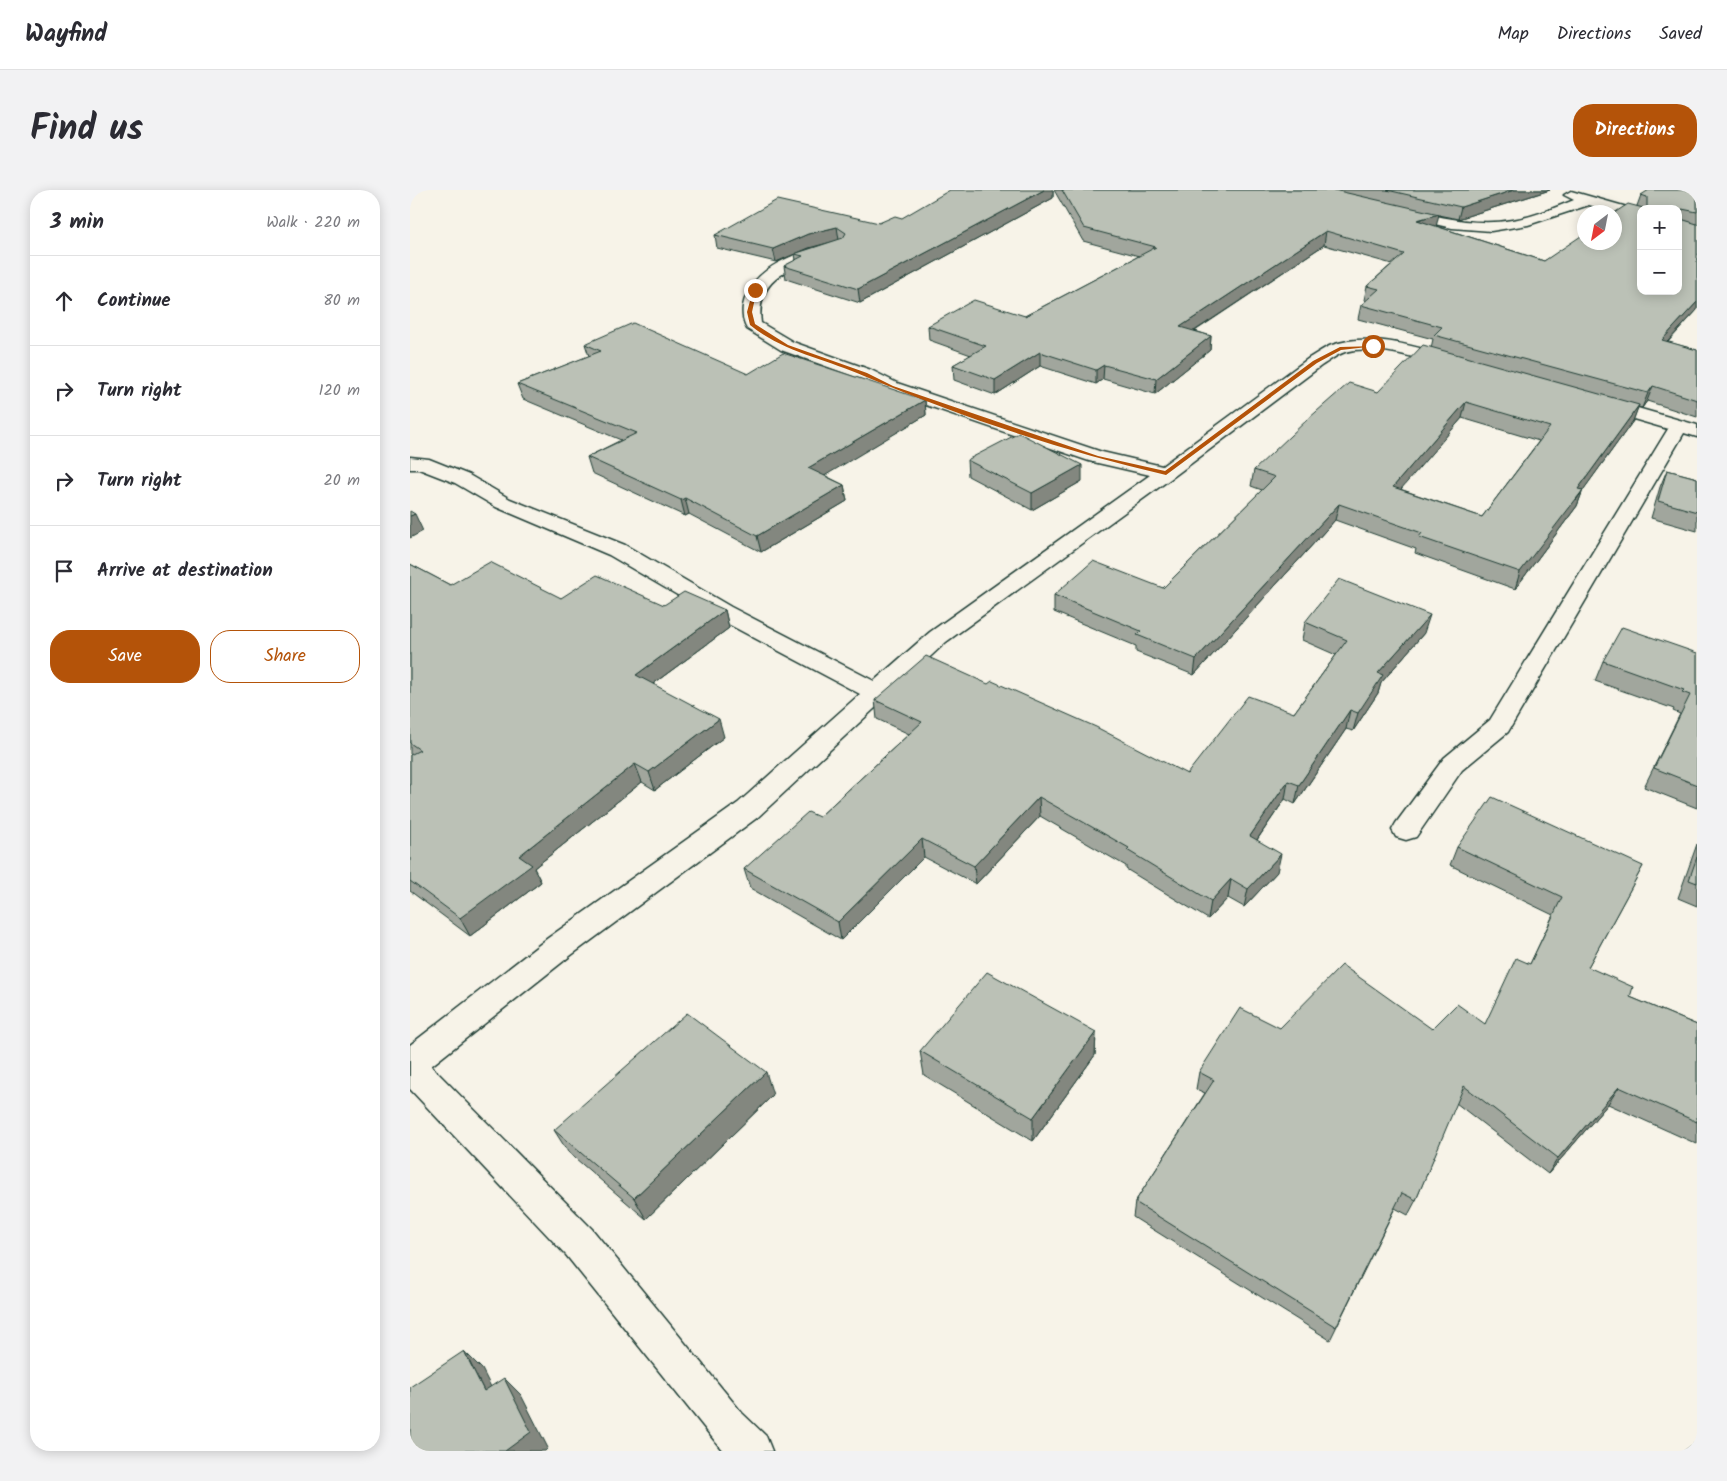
<!DOCTYPE html>
<html lang="en">
<head>
<meta charset="utf-8">
<style>
  body { margin:0; font-family:Kalam,sans-serif; background:#f2f2f3; color:#2b2b33 }
  .controls { position:absolute; right:15px; top:15px; display:grid; overflow:hidden; border-radius:10px; box-shadow:0 2px 12px #0003 }
  .controls button { width:45px; height:45px; display:grid; place-items:center; padding:0; border:0; border-bottom:1px solid #e1e1e2; background:#fff; color:#2b2b33; font:25px sans-serif }
  .compass { position:absolute; left:1167px; top:15px; width:45px; height:45px; border-radius:50%; background:#fff; box-shadow:0 2px 12px #0003; rotate:212deg }
  .stop { position:absolute; width:15px; height:15px; margin:-11px; border:4px solid #b45309; border-radius:50%; background:#fff }
  .stop.end { background:#b45309; border-color:#fff; box-shadow:0 1px 5px #0008 }
  .list { margin:0; padding:0; list-style:none }
  h2 { display:flex; justify-content:space-between; align-items:center; height:65px; margin:0; padding:0 20px; font-size:21px }
  h2 small { font-size:16px; font-weight:400; color:#7c7c81 }
  .list li { display:grid; grid-template-columns:32px 1fr auto; gap:15px; align-items:center; box-sizing:border-box; height:90px; padding:0 20px; border-top:1px solid #e1e1e2 }
  .list b { display:block; font-size:19px; white-space:nowrap }
  .list em { font-size:16px; font-style:normal; color:#7c7c81 }
  .actions { display:flex; gap:10px; padding:15px 20px }
  .actions a { flex:1; padding:11px 0; border:1px solid #b45309; border-radius:20px; text-align:center; font-size:18px; color:#b45309 }
  .actions .main { background:#b45309; color:#fff }
  .icon { flex:none; width:28px; height:28px; fill:none; stroke:currentColor; stroke-width:2; stroke-linecap:round; stroke-linejoin:round }
  .map { position:relative; flex:none; width:1287px; height:1261px; overflow:hidden; border-radius:20px }
  header { display:flex; align-items:center; gap:30px; box-sizing:border-box; height:70px; padding:0 25px; background:#fff; border-bottom:1px solid #e1e1e2 }
  header strong { font-size:24px }
  nav { display:flex; gap:28px; margin-inline-start:auto; font-size:18px }
  .intro { display:flex; align-items:center; justify-content:space-between; box-sizing:border-box; height:120px; padding:0 30px }
  h1 { margin:0; font-size:35px }
  .button { padding:12px 22px; border-radius:20px; background:#b45309; color:#fff; font-size:18px; font-weight:700 }
  main { display:flex; gap:30px; padding:0 30px }
  aside { flex:1; background:#fff; border-radius:20px; box-shadow:0 2px 12px #0003 }
  .map>svg:first-child { display:block }
</style>
</head>
<body>
<header>
<strong>Wayfind</strong>
<nav><a>Map</a><a>Directions</a><a>Saved</a></nav>
</header>
<div class="intro"><h1>Find us</h1><a class="button">Directions</a></div>
<main>
<aside>
<h2>3 min<small>Walk · 220 m</small></h2>
<ul class="list">
<li><svg class="icon" aria-label="ahead" viewBox="0 0 24 24"><path d="M12 20V5M6 11l6-6 6 6"/></svg><div><b>Continue</b></div><em>80 m</em></li>
<li><svg class="icon" aria-label="right" viewBox="0 0 24 24"><path d="M7 20v-9h11M14 6l5 5-5 5"/></svg><div><b>Turn right</b></div><em>120 m</em></li>
<li><svg class="icon" aria-label="right" viewBox="0 0 24 24"><path d="M7 20v-9h11M14 6l5 5-5 5"/></svg><div><b>Turn right</b></div><em>20 m</em></li>
<li><svg class="icon" aria-label="arrive" viewBox="0 0 24 24"><path d="M6 21V4h12l-3 4 3 4H6"/></svg><div><b>Arrive at destination</b></div></li>
</ul>
<div class="actions"><a class="main">Save</a><a>Share</a></div>
</aside>
<div class="map">
<svg width="1287" height="1261" viewBox="0 0 1287 1261">
  <rect width="100%" height="100%" fill="#f7f3e8"/>
  <filter id="ink" filterUnits="userSpaceOnUse"><feTurbulence type="fractalNoise" baseFrequency=".02" numOctaves="2"/><feDisplacementMap in="SourceGraphic" scale="10" xChannelSelector="R" yChannelSelector="G"/><feConvolveMatrix kernelMatrix="1 2 1 2 8 2 1 2 1" color-interpolation-filters="sRGB"/></filter>
  <g filter="url(#ink)">
    <g fill="none" stroke-linecap="round" stroke-linejoin="round">
      <defs>
        <g id="minor">
          <path d="M1161,1l70,20v9l-52,-15 -61,20 -37,6 -39,-3 -56,-13 -2,-3 7,-4c36,8 73,19 111,12 21,-3 42,-12 62,-20l-10,-5z"/>
          <path d="M408,58l5,2 3,3 -3,3c-34,13 -68,23 -62,67l32,19 78,28 26,13 205,69 60,14 147,-108c7,-4 15,-10 23,-13 39,-14 87,3 125,13l3,4 -3,4 -6,1c-30,-7 -75,-24 -106,-15 -9,3 -16,9 -24,14l-148,111 -227,165 -188,175 -188,139 -139,110 161,163 150,184 24,23 6,15h-49l-157,-196 -156,-166v-44l138,-107 190,-135 122,-109 -145,-77 -106,-62 -113,-48 -41,-24 -36,-14h-9v-12l19,2 40,16 41,24 115,46 106,62 143,74 56,-49 220,-157 -61,-14 -204,-70 -26,-13 -78,-28 -34,-21c-4,-6 -5,-16 -4,-23 7,-35 44,-50 75,-58z"/>
          <path d="M1189,207l98,28v12l-13,-4 -176,299 -46,38 -46,67 -10,3 -10,-3 -4,-7 4,-7 48,-65 46,-38 178,-291 -76,-22 -2,-4 2,-4z"/>
        </g>
      </defs>
      <use href="#minor" stroke="#1f3d34" stroke-width="3"/>
      <use href="#minor" fill="#f7f3e8" fill-rule="evenodd"/>
    </g>
    <g fill="#a1a69d" stroke="#1f3d34" fill-rule="evenodd">
      <path d="M643,0v8l-193,105 -74,-24 -2,-13 12,-6 -1,-6 -19,8 -59,-14 -2,-13 164,-12zM411,55l-20,6 8,-3z"/>
      <path d="M644,0h496l-92,29 -20,-4 -2,11 108,35 93,-55 4,-11 56,-5v120l-29,32 29,8v67l-50,-16 -5,7 -4,-1 -5,14 -50,69 -6,16 -62,83 -100,-36 1,-4 -81,-29 -141,155 -58,-23v-6l-82,-34v-17l109,-7 99,-98 -11,-4 3,-16 124,-78 53,-44 2,-9 -75,-20 3,-14 5,-5h-2l3,-14 25,-22 -68,-19 -129,86 16,5 -1,14 -55,44 -52,-15 -7,5 -56,-18 -45,29 -41,-15 -1,-15 18,-10 -42,-15 -1,-14 97,-10 114,-60 -56,-15zM1052,228l77,23 -57,76 -82,-28z"/>
      <path d="M175,154l163,30 177,26 1,15 -102,60 20,10 3,16 -86,51 -72,-38 -4,2 -93,-43 -5,-16 34,-17 -98,-41 -6,-15 72,-28z"/>
      <path d="M557,270l115,21 -50,29 -64,-34z"/>
      <path d="M1257,280l30,8v53l-46,-13 9,-31z"/>
      <path d="M0,374l40,21 111,13 103,7 61,5 4,18 -76,56 71,53 -69,53 -13,-8 -108,86 7,14 -71,54 -60,-45v-136h1l-1,-1z"/>
      <path d="M895,432l119,11 -43,50 -3,10 -25,38 -7,-2 -51,75 -10,-5 -28,41 20,32 -33,35 -16,-9 -20,21 -82,-50v-3l-86,-50 -64,68 -52,-27 -83,83 -91,-52 -6,-19 75,-52 90,-83 -32,-15 -2,-19 312,74 107,-61 42,-58 -34,-15z"/>
      <path d="M1287,463v155l-53,-21 36,-73 -7,-3 1,-2 -79,-28 8,-20z"/>
      <path d="M1287,654v62l-19,-8z"/>
      <path d="M1047,657l186,19 -55,101 42,30 67,28v119l-89,-40 -60,70 -92,-71 -40,97 -8,15 -13,-7 -65,132 -197,-123 2,-15 70,-109 -9,-4 3,-17 81,-44 152,1 53,-5 45,-60 23,-49 -103,-50z"/>
      <path d="M686,842l-1,23 -62,86 -109,-66 -4,-24z"/>
      <path d="M363,905l-127,124 -78,-67 -14,-22z"/>
      <path d="M1285,1253l2,8h-13z"/>
    </g>
    <g fill="#83877f" stroke="#1f3d34">
      <path d="M634,0h9v8l-193,105 -2,-14z"/>
      <path d="M1104,0h36l-92,29 3,-12z"/>
      <path d="M1029,24l-3,13 -19,-7z"/>
      <path d="M427,37l2,13 -30,8 -33,14 -3,-13 35,-15z"/>
      <path d="M916,41l-2,14 -145,96 1,-14z"/>
      <path d="M1287,112v8l-41,44 6,-14z"/>
      <path d="M801,146l-1,14 -55,44 1,-15z"/>
      <path d="M630,162v14l-45,29v-15z"/>
      <path d="M694,175l-1,14 -7,5v-14z"/>
      <path d="M1243,196l-6,15 -5,7 6,-15z"/>
      <path d="M515,210l1,15 -115,69 -3,-16z"/>
      <path d="M1056,212l-4,16 -73,85 4,-16z"/>
      <path d="M1229,215l-6,16 -57,79 7,-10 -6,16 -62,83 5,-17 58,-83z"/>
      <path d="M672,275v16l-50,29v-17z"/>
      <path d="M434,295l3,16 -86,51 -4,-16z"/>
      <path d="M275,308l4,16 -4,2 -4,-16z"/>
      <path d="M929,314l-4,16 -141,155 2,-16z"/>
      <path d="M5,324l8,17 -13,7v-22z"/>
      <path d="M315,420l4,18 -87,64 -6,-17z"/>
      <path d="M1020,425l-6,18 -43,50 -3,10 -25,38 5,-18 20,-40z"/>
      <path d="M940,520l-4,19 -51,75 4,-19z"/>
      <path d="M309,529l5,18 -69,53 -6,-18z"/>
      <path d="M225,574l7,18 -108,86 7,14 -71,54 -10,-18 59,-62z"/>
      <path d="M878,591l-3,18 -38,55 3,-18z"/>
      <path d="M629,607l1,19 -64,68 -2,-18z"/>
      <path d="M512,649l2,18 -83,83 -3,-18z"/>
      <path d="M871,664l-4,18 -33,35 4,-18z"/>
      <path d="M821,689l-3,19 -20,21 3,-18z"/>
      <path d="M686,842l-1,23 -62,86v-23z"/>
      <path d="M356,882l7,23 -127,124 -12,-21z"/>
      <path d="M1209,897l-11,17 -60,70 10,-16z"/>
      <path d="M54,1161l18,18 20,40 -18,-18z"/>
      <path d="M94,1188l17,17 27,53 -3,3h-40z"/>
    </g>
    <g fill="#bbc1b6" stroke="#1f3d34" fill-rule="evenodd">
      <path d="M540,0h94l-186,99 -74,-23 19,-10 -8,-2 2,-1 46,-15 3,-5 -9,-6 -29,7 -35,15 -58,-14 62,-35 102,23 16,-7 7,2z"/>
      <path d="M652,0h272l105,24 -22,6 127,41 40,-27v8h30v-29l14,-9 19,5v-12l-6,-2 8,-5h48v22l-15,-3 -1,10 16,5v78l-35,38 35,10v50l-44,-14 -5,7 -214,-58 8,-8 -81,-22 18,-16 -12,-3 37,-32 -78,-23 -146,96 31,9 -55,43 -52,-14 -8,5 -56,-18 -45,28 -42,-15 33,-19 -58,-20 46,-26 51,16 131,-69 -72,-19zM1231,19h37v82h-37z"/>
      <path d="M977,0h127l-53,17z"/>
      <path d="M223,133l115,51 35,-21 142,47 -117,68 36,17 -87,51 -72,-38 -4,2 -94,-43 50,-24 -120,-49 84,-33 -16,-7z"/>
      <path d="M1013,155l216,60 -61,84 5,1 -63,82 -101,-35 3,-4 -83,-29 -143,155 -59,-24 4,-4 -87,-36 39,-34 70,27 112,-111 -21,-7 54,-51 41,-36 29,9zM1056,212l84,25 -68,90 -89,-30z"/>
      <path d="M609,243l63,32 -50,28 -65,-33z"/>
      <path d="M1257,280l30,8v34l-39,-11z"/>
      <path d="M0,321l5,3 -5,2z"/>
      <path d="M80,372l71,36 36,-23 67,30 20,-13 41,18 -89,65 83,44 -70,53 -14,-8 -116,92 13,9 -72,53 -50,-37v-126l10,-5 -10,-7v-179l40,21z"/>
      <path d="M929,389l91,36 -52,58 5,2 -25,38 -8,-3 -51,75 -11,-4 -38,55 31,18 -33,35 -17,-10 -20,22 -84,-51 2,-2 -90,-51 -65,69 -52,-27 -84,83 -94,-53 64,-57 11,5 103,-95 -47,-22 51,-44 62,28 4,-3 104,46 91,47 61,-78 46,17 53,-73 -42,-18z"/>
      <path d="M1212,437l75,26v132l-43,-17 36,-73 -8,-3 2,-2 -81,-29z"/>
      <path d="M1082,607l151,69 -55,101 45,20 -3,10 67,28v97l-78,-35 -61,71 -94,-72 -48,114 -14,-7 -66,134 -201,-125 79,-122 -15,-8 41,-64 40,20 62,-63 90,64 25,-25 28,20 31,-66 14,6 32,-67 -105,-50z"/>
      <path d="M1287,667v26l-8,-3z"/>
      <path d="M577,782l109,60 -63,86 -113,-67z"/>
      <path d="M277,823l79,59 -132,126 -80,-68z"/>
      <path d="M54,1161l20,40 20,-13 27,54 -26,19h-95v-64z"/>
      <path d="M1285,1253l2,1v7h-5z"/>
    </g>
  </g>
  <path fill="#b45309" d="M347,99l-5,23 3,12 33,21 79,28 26,13 205,70 67,15 148,-110 27,-14 36,-1 -35,4 -24,13 -151,112c-103,-24 -205,-58 -302,-99 -38,-17 -81,-24 -114,-51l-3,-13 6,-22z"/>
</svg>
<div class="controls">
<button>+</button>
<button>−</button>
</div>
<svg class="compass" viewBox="-18 -18 36 36"><path d="M0-13l5 13h-10z" fill="#e53935"/><path d="M0 13l5-13h-10z" fill="#7c7c81"/></svg>
<div class="stop" style="left:963px;top:156px"></div>
<div class="stop end" style="left:345px;top:100px"></div>
</div>
</main>
</body>
</html>
